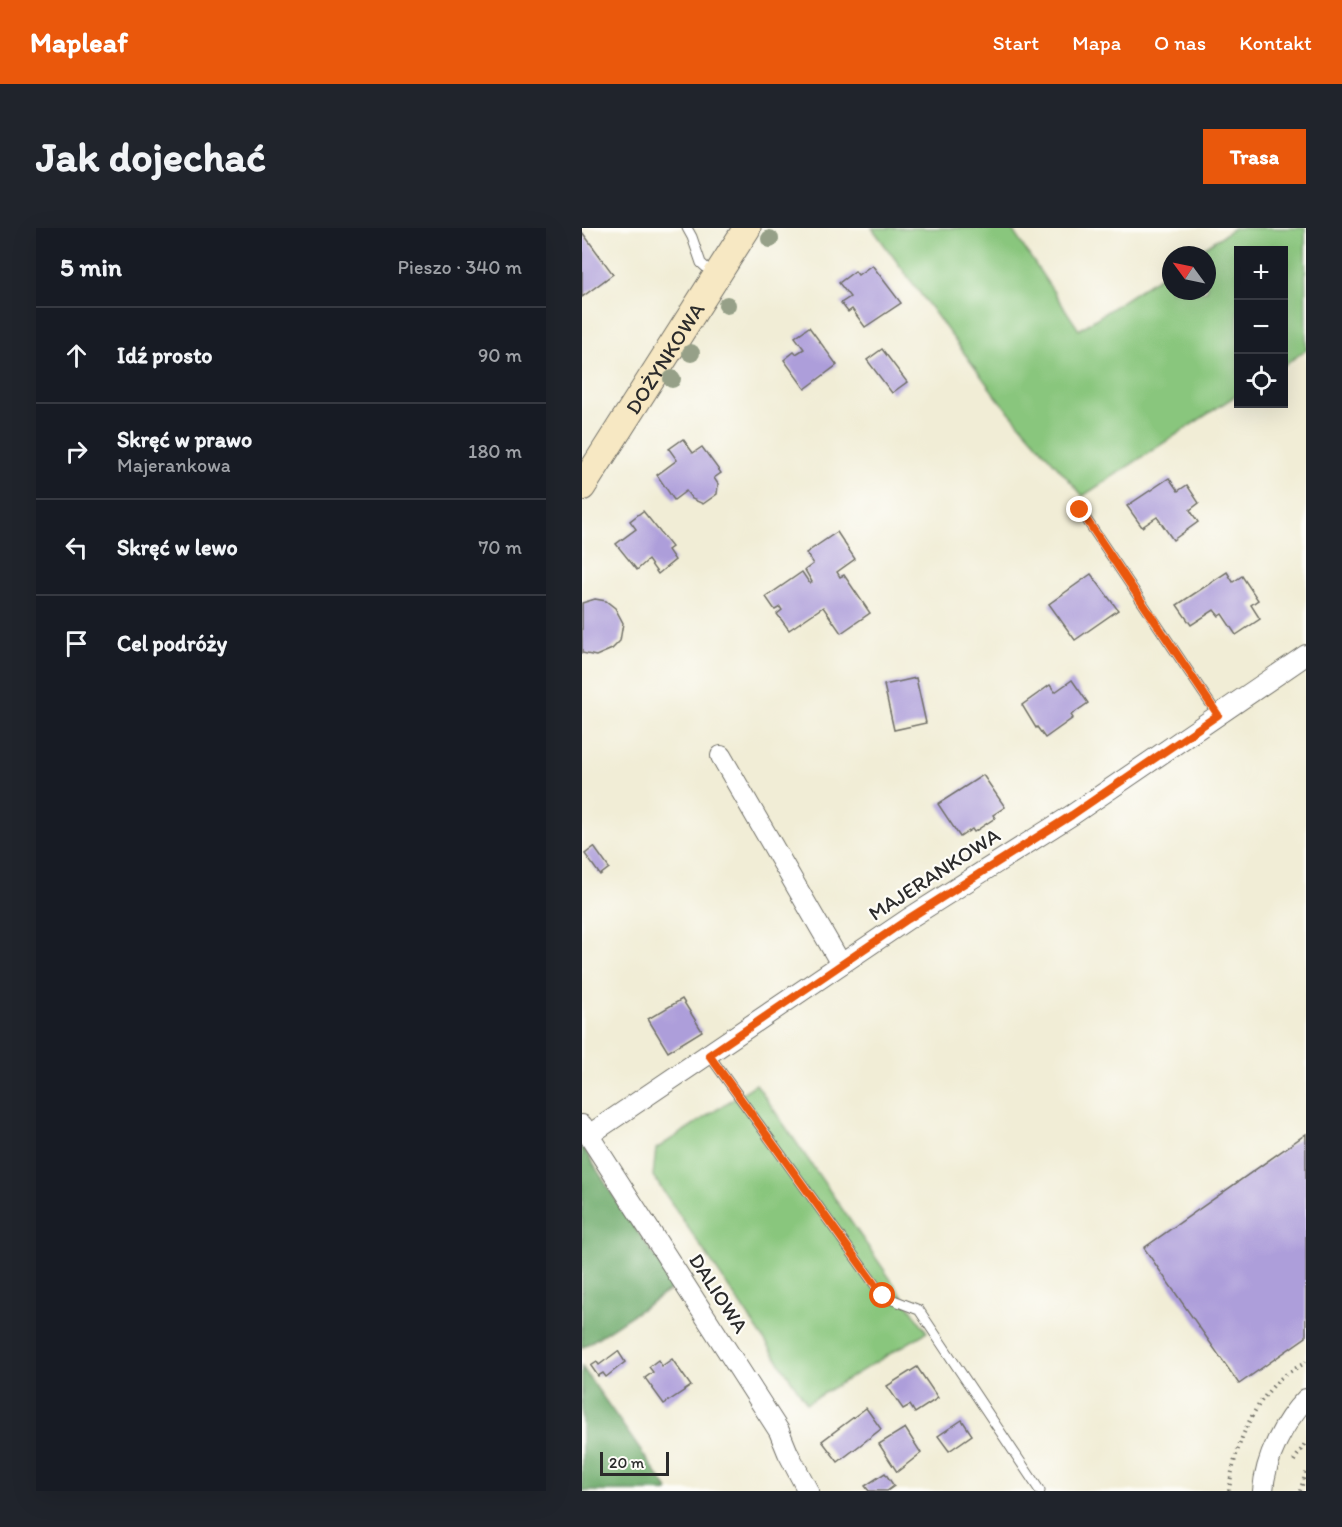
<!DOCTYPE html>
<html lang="pl">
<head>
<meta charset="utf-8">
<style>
  body { margin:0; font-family:Itim,sans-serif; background:#20242c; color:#f1f3f6 }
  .controls { position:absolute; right:18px; top:18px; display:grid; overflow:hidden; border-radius:0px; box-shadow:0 6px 24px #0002 }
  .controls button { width:54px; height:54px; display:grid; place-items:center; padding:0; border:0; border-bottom:2px solid #363941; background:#171b24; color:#f1f3f6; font:30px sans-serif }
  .compass { position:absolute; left:580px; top:18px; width:54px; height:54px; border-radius:50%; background:#171b24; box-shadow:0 6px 24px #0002; rotate:303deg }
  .scale { position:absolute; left:18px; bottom:15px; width:69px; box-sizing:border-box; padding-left:6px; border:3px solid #2b2b2b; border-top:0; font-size:16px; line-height:21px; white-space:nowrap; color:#2b2b2b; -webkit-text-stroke:4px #fdfcf7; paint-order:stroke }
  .stop { position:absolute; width:18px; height:18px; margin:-14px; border:4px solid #ea580c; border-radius:50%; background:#fff }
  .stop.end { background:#ea580c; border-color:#fff; box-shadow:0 2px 6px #0008 }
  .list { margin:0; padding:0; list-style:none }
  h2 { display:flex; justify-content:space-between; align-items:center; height:78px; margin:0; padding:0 24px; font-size:26px }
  h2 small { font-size:20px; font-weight:400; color:#9ea1a6 }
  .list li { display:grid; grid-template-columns:39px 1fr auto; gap:18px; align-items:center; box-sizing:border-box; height:96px; padding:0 24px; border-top:2px solid #363941 }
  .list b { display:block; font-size:22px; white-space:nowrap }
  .list p { margin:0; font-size:20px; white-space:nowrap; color:#9ea1a6 }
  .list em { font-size:20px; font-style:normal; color:#9ea1a6 }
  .icon { flex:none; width:33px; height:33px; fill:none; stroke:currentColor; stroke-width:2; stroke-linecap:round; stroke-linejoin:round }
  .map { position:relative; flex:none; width:724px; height:1263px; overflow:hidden; border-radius:0px }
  header { display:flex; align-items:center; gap:36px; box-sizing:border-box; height:84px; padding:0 30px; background:#ea580c; color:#fff }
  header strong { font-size:28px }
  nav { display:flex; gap:33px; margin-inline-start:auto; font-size:21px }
  .intro { display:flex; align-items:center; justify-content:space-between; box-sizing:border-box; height:144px; padding:0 36px }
  h1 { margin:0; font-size:42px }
  .button { padding:15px 27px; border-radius:0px; background:#ea580c; color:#fff; font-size:21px; font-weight:700 }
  main { display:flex; gap:36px; padding:0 36px }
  aside { flex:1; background:#171b24; border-radius:0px; box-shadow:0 6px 24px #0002 }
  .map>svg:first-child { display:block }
</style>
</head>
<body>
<header>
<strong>Mapleaf</strong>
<nav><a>Start</a><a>Mapa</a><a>O nas</a><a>Kontakt</a></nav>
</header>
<div class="intro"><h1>Jak dojechać</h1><a class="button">Trasa</a></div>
<main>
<aside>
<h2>5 min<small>Pieszo · 340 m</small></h2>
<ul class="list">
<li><svg class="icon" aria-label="ahead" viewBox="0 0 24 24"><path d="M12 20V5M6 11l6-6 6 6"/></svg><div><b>Idź prosto</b></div><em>90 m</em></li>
<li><svg class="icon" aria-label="right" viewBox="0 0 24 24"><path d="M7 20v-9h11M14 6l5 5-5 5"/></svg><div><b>Skręć w prawo</b><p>Majerankowa</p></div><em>180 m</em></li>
<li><svg class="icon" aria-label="left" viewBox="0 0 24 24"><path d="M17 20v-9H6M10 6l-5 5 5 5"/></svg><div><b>Skręć w lewo</b></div><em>70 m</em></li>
<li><svg class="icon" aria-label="arrive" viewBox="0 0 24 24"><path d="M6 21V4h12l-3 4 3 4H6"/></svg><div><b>Cel podróży</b></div></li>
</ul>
</aside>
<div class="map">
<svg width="724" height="1263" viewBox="0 0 724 1263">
  <rect width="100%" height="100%" fill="#fdfcf7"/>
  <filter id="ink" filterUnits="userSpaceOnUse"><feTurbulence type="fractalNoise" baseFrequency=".0167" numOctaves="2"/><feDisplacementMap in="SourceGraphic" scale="12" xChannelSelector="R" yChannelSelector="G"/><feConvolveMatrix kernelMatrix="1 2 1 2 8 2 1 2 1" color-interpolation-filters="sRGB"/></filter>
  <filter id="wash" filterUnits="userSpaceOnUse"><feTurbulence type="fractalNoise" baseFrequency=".008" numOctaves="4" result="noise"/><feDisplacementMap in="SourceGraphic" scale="24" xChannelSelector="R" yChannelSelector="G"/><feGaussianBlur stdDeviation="1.35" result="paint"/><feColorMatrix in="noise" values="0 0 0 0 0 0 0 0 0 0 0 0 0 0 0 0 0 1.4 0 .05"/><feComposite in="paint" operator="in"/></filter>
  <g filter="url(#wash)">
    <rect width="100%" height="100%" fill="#f1edd6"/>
    <g fill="#89c67d" stroke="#5a7854" stroke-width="1.5">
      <path d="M290,0h139l68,102 92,-61v22h36v-36h-14l41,-27h71l1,122 -22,15v-115h-46v144l-155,102 -85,-97z"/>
      <path d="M174,856l171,248 -120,71 -154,-227 3,-27z"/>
    </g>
    <g fill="#6eab6c" stroke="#4c6b4c" stroke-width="1.5">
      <path d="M0,918l41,65 53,75 -94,62z"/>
      <path d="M0,1139l87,124h-87z"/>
    </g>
    <g id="blocks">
      <g fill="#ad9eda">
        <path d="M0,4l31,42 -31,23z"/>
        <path d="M290,37l29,38 -36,24 -13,-18 -4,3 -7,-9 9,-6 -11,-14 16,-12 3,4z"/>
        <path d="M227,99l28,38 -32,24 -21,-29 10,-8 2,2 8,-5 -9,-12z"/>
        <path d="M300,121l25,33 -15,11 -25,-33z"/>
        <path d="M101,211l10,14 9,-6 19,26 -7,5 4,6 -1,10 -14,10 -11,-5 -6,-8 -12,9 -17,-25 20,-15 -8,-11z"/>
        <path d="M587,250l9,13 9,-6 12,18 -9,7 8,12 -25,18 -16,-23 -15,10 -15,-21z"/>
        <path d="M61,283l29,36 -4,3 7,10 -17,14 -10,-14 -11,10 -21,-26 20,-15 -6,-8z"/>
        <path d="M255,304l18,27 -18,13 3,5 4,-2 26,38 -29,20 -18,-26 -34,23 -12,-16 5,-4 -2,-3 -5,3 -9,-13 36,-25 8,12 2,-2 -7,-12 8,-6 -7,-11z"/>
        <path d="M645,344l6,10 9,-6 16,24 -7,5 9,14 -24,16 -14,-21 -3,2 -5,-6 -23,15 -14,-20z"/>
        <path d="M509,346l27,36 -43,30 -26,-36z"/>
        <path d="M13,371l11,2 9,7 8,15 -3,18 -8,8 -16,7 -14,-3v-50z"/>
        <path d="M334,450l10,45 -32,7 -10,-45z"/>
        <path d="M490,452l16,23 -17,12 2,3 -28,20 -8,-11 -1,1 -14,-23 28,-20 5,7z"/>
        <path d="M401,547l22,32 -12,8 2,3 -21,14 -2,-3 -12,8 -22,-33z"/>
        <path d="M12,619l15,21 -9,7 -15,-21z"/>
        <path d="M100,771l20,32 -34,21 -20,-33z"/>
        <path d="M724,906v203l-67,47 -95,-136z"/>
        <path d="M36,1123l7,11 -19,15 -3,-4 -5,3 -7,-10 6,-4 2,3z"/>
        <path d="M90,1131l19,27 -27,18 -19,-26 8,-6 -4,-5 9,-7 4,6z"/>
        <path d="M335,1139l21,31 -23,15 -5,-8 -7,4 -16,-23z"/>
        <path d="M284,1180l15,21 -43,33 -16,-21z"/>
        <path d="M380,1192l10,15 -23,16 -11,-15z"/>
        <path d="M323,1200l16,25 -24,19 -18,-28z"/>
        <path d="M303,1245l9,13 -7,5h-18l-4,-5z"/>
      </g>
    </g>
  </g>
  <g filter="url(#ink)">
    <use href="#blocks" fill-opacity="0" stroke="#706f67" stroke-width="1.5"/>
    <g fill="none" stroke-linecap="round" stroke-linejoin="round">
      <defs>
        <g id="lane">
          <path d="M105,0l5,9 9,26 13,12"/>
          <path d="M498,282l138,205"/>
          <path d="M127,827l174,241 36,14 121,181"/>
        </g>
        <g id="street">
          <path d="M139,528l120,208"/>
          <path d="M0,897l197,306 9,22 20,38"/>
          <path d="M7,907l319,-216 164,-104 234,-160"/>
          <path d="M681,1263c2,-32 21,-70 43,-92"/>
        </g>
        <g id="secondary">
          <path id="s1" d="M0,259l165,-259"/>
        </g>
      </defs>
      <use href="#lane" stroke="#706f67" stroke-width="11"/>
      <use href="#street" stroke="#706f67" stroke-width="22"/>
      <use href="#secondary" stroke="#706f67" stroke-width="29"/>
      <g stroke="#706f67" stroke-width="4" stroke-dasharray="1.5 4.5" stroke-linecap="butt">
        <path d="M712,1233l12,-19"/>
        <path d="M647,1263c4,-39 21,-83 50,-111 7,-7 18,-12 27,-18"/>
        <path d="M718,1263l6,-18"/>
      </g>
      <use href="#lane" stroke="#fff" stroke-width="9"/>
      <use href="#street" stroke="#fff" stroke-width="20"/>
      <use href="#secondary" stroke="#f7e8c3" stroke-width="27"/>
    </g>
    <g fill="#96a088">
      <circle cx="188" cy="11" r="9"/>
      <circle cx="145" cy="77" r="9"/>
      <circle cx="109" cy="125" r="9"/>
      <circle cx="90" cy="151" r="9"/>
    </g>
  </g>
  <g fill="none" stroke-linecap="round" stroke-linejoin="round" filter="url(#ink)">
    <path stroke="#ea580c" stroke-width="8" d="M301,1068l-174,-241 199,-136 164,-104 146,-100 -138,-205"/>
  </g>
  <g text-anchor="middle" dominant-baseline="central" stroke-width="4.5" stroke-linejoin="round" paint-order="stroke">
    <g font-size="21" fill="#2b2b2b" stroke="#fdfcf7">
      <text stroke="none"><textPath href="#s1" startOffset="153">DOŻYNKOWA</textPath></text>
      <text transform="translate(352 646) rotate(-33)">MAJERANKOWA</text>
      <text transform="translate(137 1065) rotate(57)">DALIOWA</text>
    </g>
  </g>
</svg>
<div class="controls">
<button>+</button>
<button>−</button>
<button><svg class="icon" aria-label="locate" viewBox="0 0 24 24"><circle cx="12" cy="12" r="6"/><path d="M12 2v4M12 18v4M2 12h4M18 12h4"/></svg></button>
</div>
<svg class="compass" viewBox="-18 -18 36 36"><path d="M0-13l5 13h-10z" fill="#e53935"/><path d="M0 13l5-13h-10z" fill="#9ea1a6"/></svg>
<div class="scale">20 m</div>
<div class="stop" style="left:301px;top:1068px"></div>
<div class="stop end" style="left:498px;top:282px"></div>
</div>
</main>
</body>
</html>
